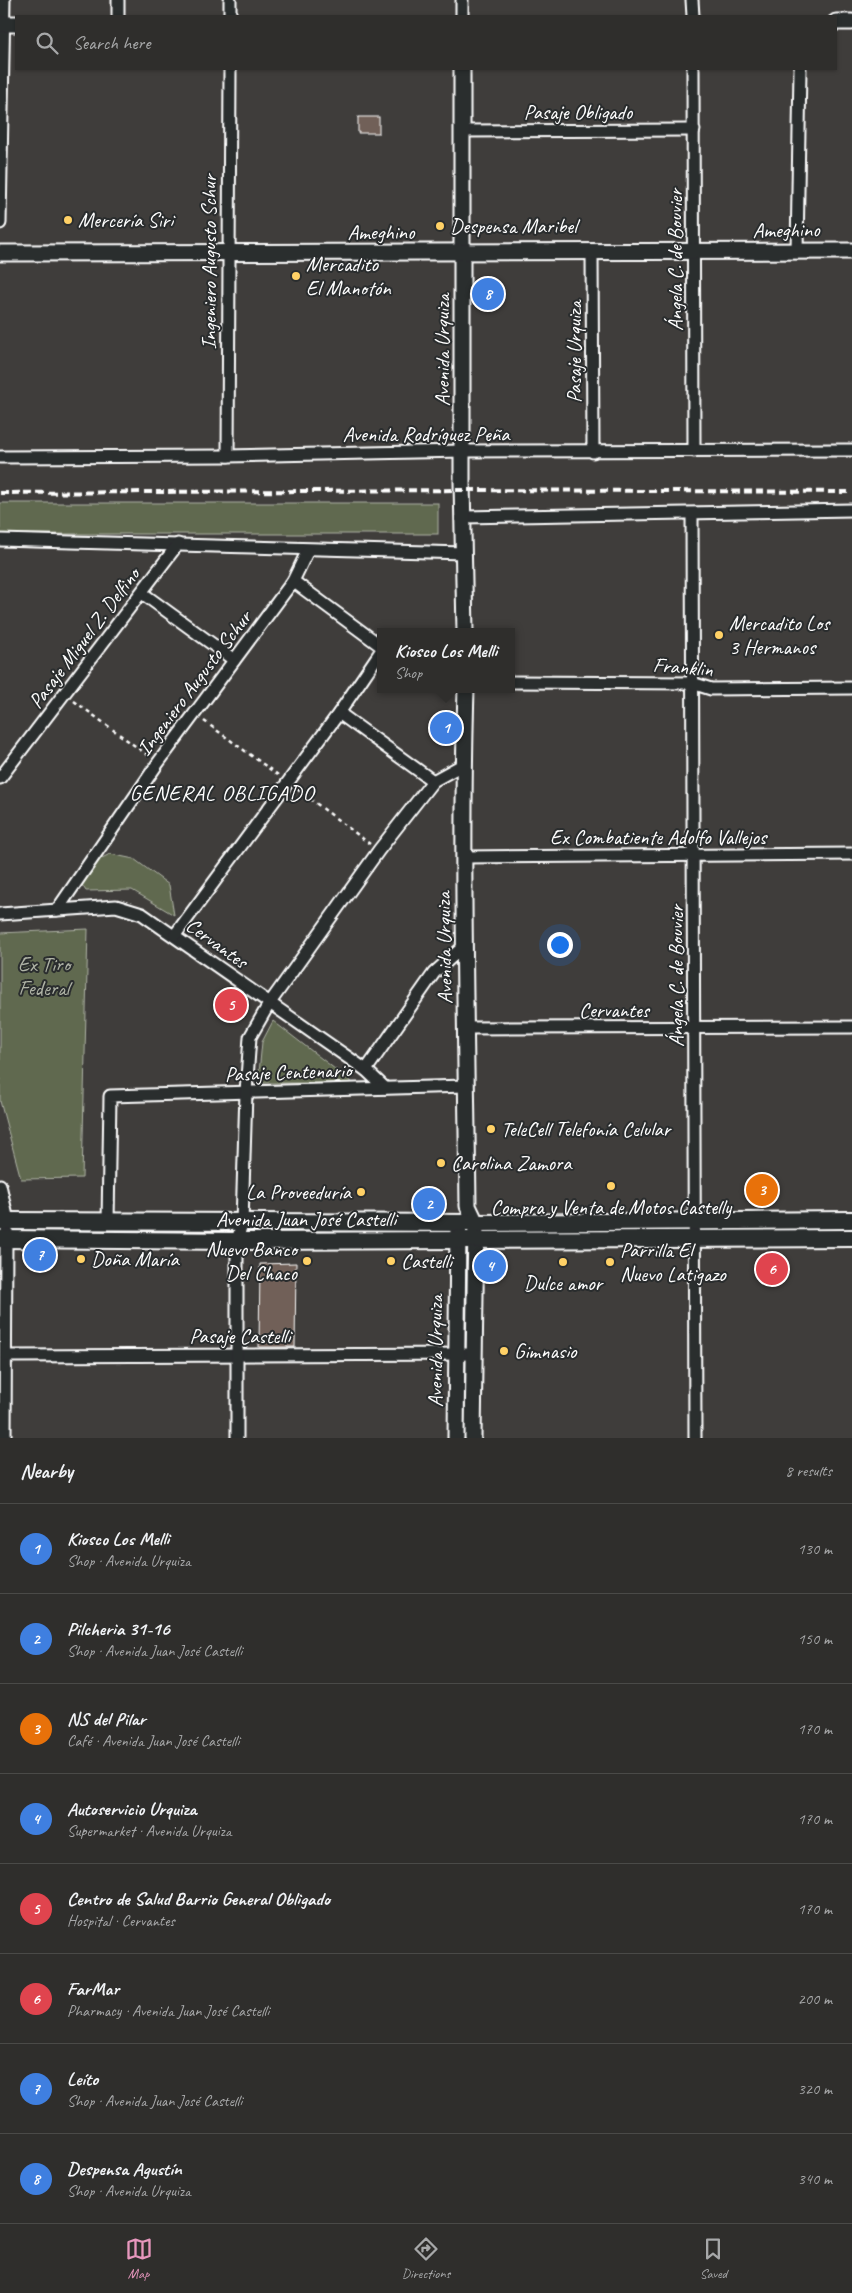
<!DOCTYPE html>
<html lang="en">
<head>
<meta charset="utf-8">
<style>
  body { margin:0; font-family:Caveat,sans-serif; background:#373634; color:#f1f3f6 }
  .you { position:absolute; left:559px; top:944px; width:18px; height:18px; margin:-12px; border:4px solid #fff; border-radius:50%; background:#1a73e8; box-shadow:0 0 0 8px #1a73e833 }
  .badge { display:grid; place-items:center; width:32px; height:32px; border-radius:50%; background:#e797bd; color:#fff; font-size:16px; font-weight:700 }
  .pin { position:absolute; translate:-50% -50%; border:2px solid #fff; box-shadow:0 1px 5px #0006 }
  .popup { position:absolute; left:377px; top:628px; width:138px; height:65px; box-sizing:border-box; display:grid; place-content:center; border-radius:0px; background:#2f2e2c; filter:drop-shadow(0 1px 4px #0005); font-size:16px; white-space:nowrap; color:#a7a8a9 }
  .popup b { font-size:19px; color:#f1f3f6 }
  .popup::after { content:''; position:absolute; left:50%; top:100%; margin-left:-10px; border:10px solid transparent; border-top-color:#2f2e2c }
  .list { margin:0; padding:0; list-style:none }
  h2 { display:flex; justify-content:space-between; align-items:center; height:65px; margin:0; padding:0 20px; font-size:21px }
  h2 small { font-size:16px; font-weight:400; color:#a7a8a9 }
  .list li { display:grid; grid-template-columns:32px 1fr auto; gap:15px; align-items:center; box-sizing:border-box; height:90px; padding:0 20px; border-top:1px solid #4a4a48 }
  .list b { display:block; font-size:19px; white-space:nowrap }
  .list p { margin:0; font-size:16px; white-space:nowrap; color:#a7a8a9 }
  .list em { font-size:16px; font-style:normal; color:#a7a8a9 }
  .icon { flex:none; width:28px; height:28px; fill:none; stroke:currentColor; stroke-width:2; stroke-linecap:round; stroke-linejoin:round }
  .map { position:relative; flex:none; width:852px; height:1438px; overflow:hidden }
  .search { position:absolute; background:#2f2e2c; box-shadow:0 1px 4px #0004; left:15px; right:15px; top:15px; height:55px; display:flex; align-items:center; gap:12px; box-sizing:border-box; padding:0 18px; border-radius:0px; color:#a7a8a9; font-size:19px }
  .sheet { height:785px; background:#2f2e2c }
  nav { display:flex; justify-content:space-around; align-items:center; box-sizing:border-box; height:70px; border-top:1px solid #4a4a48; background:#2f2e2c; font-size:14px; color:#a7a8a9 }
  nav a { display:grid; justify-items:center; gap:2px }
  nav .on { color:#e797bd }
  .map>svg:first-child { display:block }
</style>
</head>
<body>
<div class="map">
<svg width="852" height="1438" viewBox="0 0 852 1438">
  <rect width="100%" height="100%" fill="#3f3d3b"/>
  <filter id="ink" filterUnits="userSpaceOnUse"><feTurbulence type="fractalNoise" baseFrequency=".02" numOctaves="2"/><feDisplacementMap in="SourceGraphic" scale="10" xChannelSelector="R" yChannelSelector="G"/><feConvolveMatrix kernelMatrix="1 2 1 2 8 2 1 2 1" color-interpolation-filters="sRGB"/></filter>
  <g filter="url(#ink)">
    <g fill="#60694f" stroke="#b0b4a7">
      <rect x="0" y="503" width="438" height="31"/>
      <path d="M110,854l24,5 35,26 5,30 -42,-25 -46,1 -4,-6 16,-25z"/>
      <path d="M88,929l-6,249 -61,1 -21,-78v-168z"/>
      <path d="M273,1021l80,62h-95l4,-41z"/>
      <rect x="462" y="1255" width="5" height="87"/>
      <path d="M462,1365h5v73h-4z"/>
    </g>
    <g fill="#716158" stroke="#fff">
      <rect x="358" y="117" width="21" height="16"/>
      <path d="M296,1263l-1,84h-36l1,-83z"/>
    </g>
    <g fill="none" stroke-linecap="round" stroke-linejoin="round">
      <defs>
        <g id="street">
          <path d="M118,0v16"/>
          <path d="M230,0v16"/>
          <path d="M692,0l1,16"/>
          <path d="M462,16v-16"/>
          <path d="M693,69l1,382"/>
          <path d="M463,131l231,-1"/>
          <path d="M0,223l4,-223"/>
          <path d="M797,251l3,-182"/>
          <path d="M592,252l1,200"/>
          <path d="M228,456l2,-387"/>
          <path d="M0,457l228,-1 235,-5 389,-1"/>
          <path d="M692,514l3,924"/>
          <path d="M464,517l388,-7"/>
          <path d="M0,540c155,3 309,10 464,13"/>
          <path d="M293,581l88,65"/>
          <path d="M142,593l92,67"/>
          <path d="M511,682l181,1 19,6 141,-1"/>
          <path d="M339,713l94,68"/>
          <path d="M0,778l178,-234"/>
          <path d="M464,857l388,-3"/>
          <path d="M57,910l101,-147 135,-182 15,-31"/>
          <path d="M0,914l116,-8 26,8 224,156 19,18"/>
          <path d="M175,935l164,-222 42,-62"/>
          <path d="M467,1028l385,-1"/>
          <path d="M366,1070l68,-97 30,-27"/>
          <path d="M0,1185l8,36 -2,18 -1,199"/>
          <path d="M108,1222l2,-126 356,-10"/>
          <path d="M6,1356l468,-2"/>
          <path d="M237,1438v-197l5,-18 4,-131 4,-55 19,-33 110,-154 54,-69 31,-17"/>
        </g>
        <g id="secondary">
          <path d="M836,22h16"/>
          <path d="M0,24h16"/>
          <path d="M462,69v413l3,150"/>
          <path d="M0,253c284,-2 568,0 852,-2"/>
          <path d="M466,689c-5,172 0,345 2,517l8,17 -3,215"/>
          <path d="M456,1438l2,-211"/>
        </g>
        <g id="primary">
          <path d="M0,1221l476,2 376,-3"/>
          <path d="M0,1239l237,2 615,-3"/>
        </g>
      </defs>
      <use href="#street" stroke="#fff" stroke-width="15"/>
      <use href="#secondary" stroke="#fff" stroke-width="19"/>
      <use href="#primary" stroke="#fff" stroke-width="20"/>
      <g stroke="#fff" stroke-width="2.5" stroke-dasharray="4 4" stroke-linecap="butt">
        <path d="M74,701l76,56"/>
        <path d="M204,721l74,54"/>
        <path d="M297,789l73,55"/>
      </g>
      <use href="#street" stroke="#2a2d2e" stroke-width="11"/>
      <use href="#secondary" stroke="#2a2d2e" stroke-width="15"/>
      <use href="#primary" stroke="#2a2d2e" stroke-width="16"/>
      <path stroke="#fff" stroke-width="4" stroke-dasharray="8 4" stroke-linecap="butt" d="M0,493l464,-3 388,2"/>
    </g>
  </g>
  <g fill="#ffd166" stroke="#2a2d2e" stroke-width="2">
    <circle cx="68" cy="220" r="5"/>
    <circle cx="440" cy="226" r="5"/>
    <circle cx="296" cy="276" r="5"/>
    <circle cx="719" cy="635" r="5"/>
    <circle cx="491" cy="1129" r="5"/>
    <circle cx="441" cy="1163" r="5"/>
    <circle cx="611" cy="1186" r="5"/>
    <circle cx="361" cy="1192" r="5"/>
    <circle cx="81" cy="1259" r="5"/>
    <circle cx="307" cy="1261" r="5"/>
    <circle cx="391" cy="1261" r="5"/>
    <circle cx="563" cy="1262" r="5"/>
    <circle cx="610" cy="1262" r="5"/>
    <circle cx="504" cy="1351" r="5"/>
  </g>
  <g text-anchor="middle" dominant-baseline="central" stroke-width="4" stroke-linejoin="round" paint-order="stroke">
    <g font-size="21" fill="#fff" stroke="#2a2d2e">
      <text x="578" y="112">Pasaje Obligado</text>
      <text transform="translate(786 230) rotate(-1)">Ameghino</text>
      <text x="381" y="232">Ameghino</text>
      <text transform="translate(675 260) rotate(-90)">Ángela C. de Bouvier</text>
      <text transform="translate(209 262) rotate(-90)">Ingeniero Augusto Schur</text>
      <text transform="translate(442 350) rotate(-90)">Avenida Urquiza</text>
      <text transform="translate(574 352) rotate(-90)">Pasaje Urquiza</text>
      <text x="426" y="434">Avenida Rodríguez Peña</text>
      <text transform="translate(84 638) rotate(-53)">Pasaje Miguel Z. Delfino</text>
      <text transform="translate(683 667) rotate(5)">Franklin</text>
      <text transform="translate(194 683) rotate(-53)">Ingeniero Augusto Schur</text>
      <text x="658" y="837">Ex Combatiente Adolfo Vallejos</text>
      <text transform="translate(217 943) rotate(36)">Cervantes</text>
      <text transform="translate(444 948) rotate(-91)">Avenida Urquiza</text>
      <text transform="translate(676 976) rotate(-90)">Ángela C. de Bouvier</text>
      <text x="614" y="1010">Cervantes</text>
      <text transform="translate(288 1072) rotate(-2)">Pasaje Centenario</text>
      <text x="306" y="1219">Avenida Juan José Castelli</text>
      <text x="240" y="1336">Pasaje Castelli</text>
      <text transform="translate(435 1351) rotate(-90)">Avenida Urquiza</text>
    </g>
    <g font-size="21" fill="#fff" stroke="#2a2d2e" text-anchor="start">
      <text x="78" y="220">Mercería Siri</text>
      <text x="450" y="226">Despensa Maribel</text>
      <text x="306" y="264">Mercadito<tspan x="306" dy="24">El Manotón</tspan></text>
      <text x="729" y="623">Mercadito Los<tspan x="729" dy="24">3 Hermanos</tspan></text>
      <text x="501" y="1129">TeleCell Telefonía Celular</text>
      <text x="451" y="1163">Carolina Zamora</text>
      <text x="351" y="1192" text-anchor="end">La Proveeduría</text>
      <text x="611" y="1207" text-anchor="middle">Compra y Venta de Motos Castelly</text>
      <text x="297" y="1249" text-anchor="end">Nuevo Banco<tspan x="297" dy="24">Del Chaco</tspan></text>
      <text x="620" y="1250">Parrilla El<tspan x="620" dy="24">Nuevo Latigazo</tspan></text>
      <text x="91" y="1259">Doña María</text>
      <text x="401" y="1261">Castelli</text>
      <text x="563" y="1283" text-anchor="middle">Dulce amor</text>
      <text x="514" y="1351">Gimnasio</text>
    </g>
    <g font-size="21" fill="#b0b4a7" stroke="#2a2d2e">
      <text x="44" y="964">Ex Tiro<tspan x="44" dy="24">Federal</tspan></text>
    </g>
    <g font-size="22" letter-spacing="1" fill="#fff" stroke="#2a2d2e">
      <text x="222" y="793">GENERAL OBLIGADO</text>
    </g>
  </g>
</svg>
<div class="you"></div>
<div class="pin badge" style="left:446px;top:728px;background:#3f7fe0">1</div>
<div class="popup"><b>Kiosco Los Melli</b>Shop</div>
<div class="pin badge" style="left:429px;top:1204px;background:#3f7fe0">2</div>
<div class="pin badge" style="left:762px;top:1190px;background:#e8710a">3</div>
<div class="pin badge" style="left:490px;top:1266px;background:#3f7fe0">4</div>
<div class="pin badge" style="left:231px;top:1005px;background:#e0444e">5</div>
<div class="pin badge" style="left:772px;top:1269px;background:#e0444e">6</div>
<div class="pin badge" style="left:40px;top:1255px;background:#3f7fe0">7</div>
<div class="pin badge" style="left:488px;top:294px;background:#3f7fe0">8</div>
<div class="search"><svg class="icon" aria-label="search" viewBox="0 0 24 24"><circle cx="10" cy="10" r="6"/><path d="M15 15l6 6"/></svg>Search here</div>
</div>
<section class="sheet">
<h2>Nearby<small>8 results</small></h2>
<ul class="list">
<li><span class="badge" style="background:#3f7fe0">1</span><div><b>Kiosco Los Melli</b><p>Shop · Avenida Urquiza</p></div><em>130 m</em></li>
<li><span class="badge" style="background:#3f7fe0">2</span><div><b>Pilcheria 31-16</b><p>Shop · Avenida Juan José Castelli</p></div><em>150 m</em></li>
<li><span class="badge" style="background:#e8710a">3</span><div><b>NS del Pilar</b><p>Café · Avenida Juan José Castelli</p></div><em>170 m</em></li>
<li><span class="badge" style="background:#3f7fe0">4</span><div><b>Autoservicio Urquiza</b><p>Supermarket · Avenida Urquiza</p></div><em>170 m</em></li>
<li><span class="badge" style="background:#e0444e">5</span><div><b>Centro de Salud Barrio General Obligado</b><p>Hospital · Cervantes</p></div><em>170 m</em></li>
<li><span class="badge" style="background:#e0444e">6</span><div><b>FarMar</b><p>Pharmacy · Avenida Juan José Castelli</p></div><em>200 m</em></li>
<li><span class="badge" style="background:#3f7fe0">7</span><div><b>Leíto</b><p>Shop · Avenida Juan José Castelli</p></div><em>320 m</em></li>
<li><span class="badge" style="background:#3f7fe0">8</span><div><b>Despensa Agustín</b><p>Shop · Avenida Urquiza</p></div><em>340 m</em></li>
</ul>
</section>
<nav>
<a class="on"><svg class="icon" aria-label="map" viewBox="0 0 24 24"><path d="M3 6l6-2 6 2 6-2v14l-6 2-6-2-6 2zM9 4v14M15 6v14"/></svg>Map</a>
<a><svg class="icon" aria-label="directions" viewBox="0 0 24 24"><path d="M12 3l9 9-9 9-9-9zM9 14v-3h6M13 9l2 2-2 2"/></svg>Directions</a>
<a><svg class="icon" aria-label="saved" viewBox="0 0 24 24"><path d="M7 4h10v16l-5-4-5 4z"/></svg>Saved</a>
</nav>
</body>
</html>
